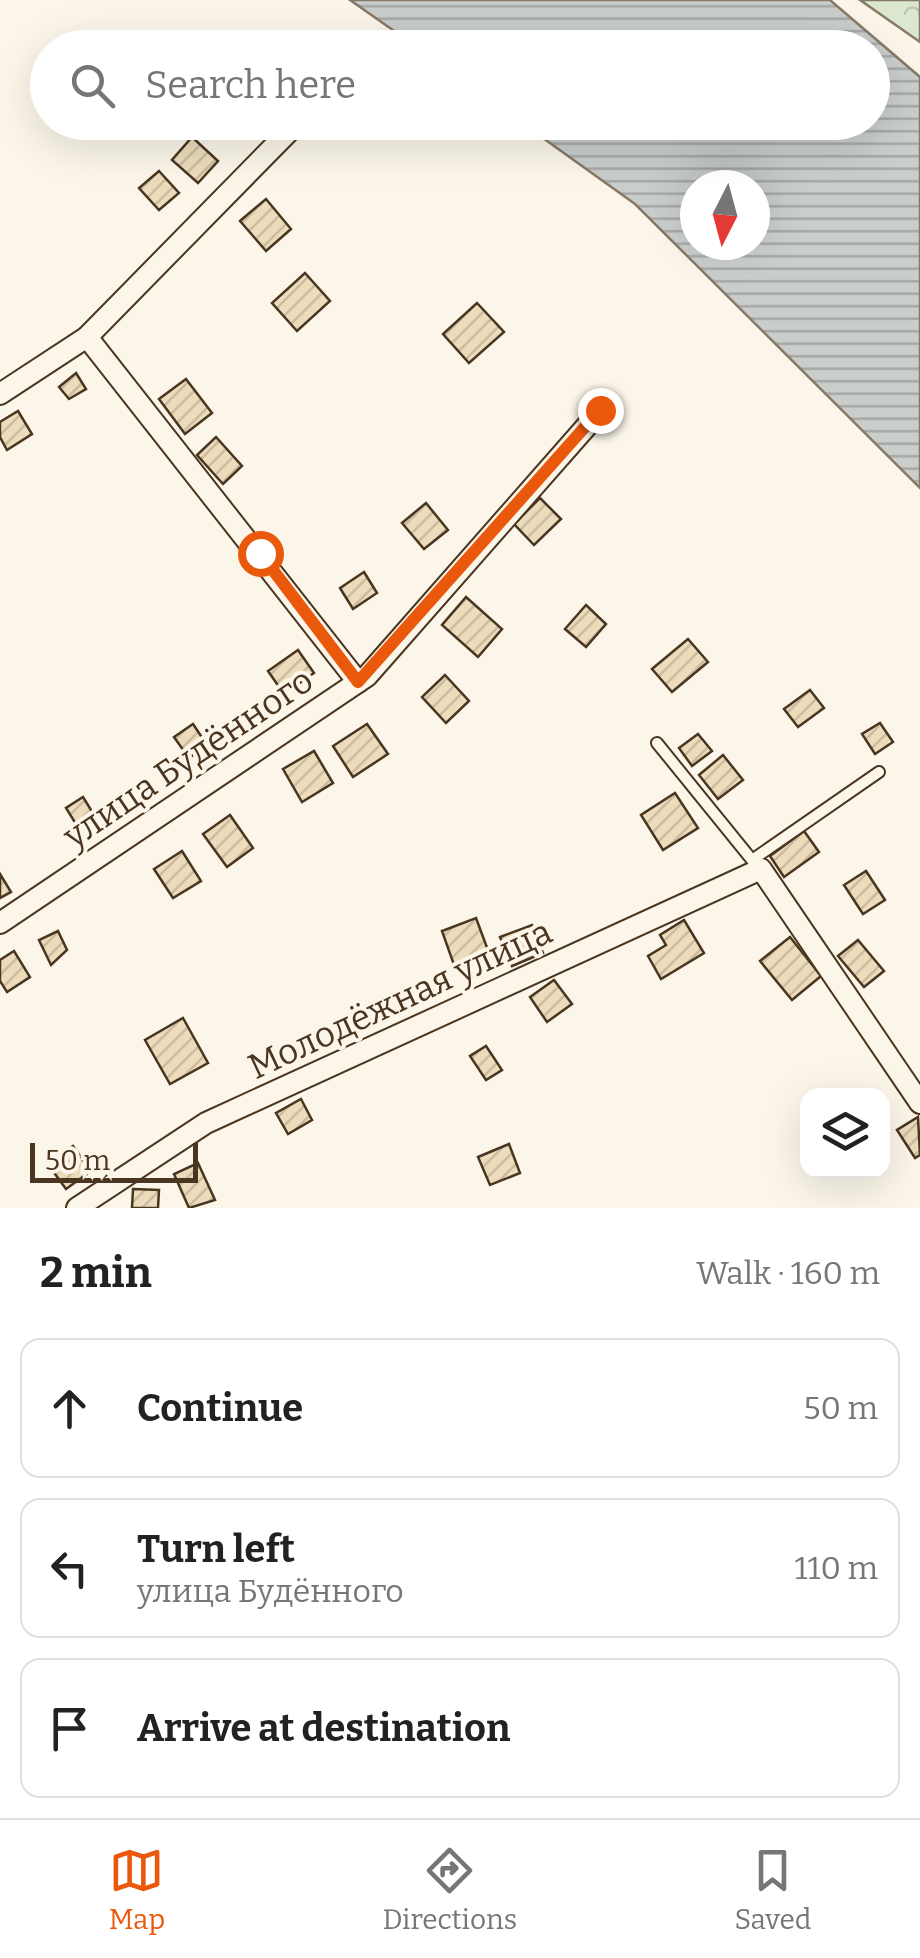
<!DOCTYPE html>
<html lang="en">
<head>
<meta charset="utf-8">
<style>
  body { margin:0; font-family:Bitter,serif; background:#f2f2f2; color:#222 }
  .controls { position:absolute; right:30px; bottom:30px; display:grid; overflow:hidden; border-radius:20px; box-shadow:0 10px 40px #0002 }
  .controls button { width:90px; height:90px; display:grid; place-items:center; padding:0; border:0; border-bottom:2px solid #e0e0e0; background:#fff; color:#222; font:50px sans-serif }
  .compass { position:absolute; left:680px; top:170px; width:90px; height:90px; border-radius:50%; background:#fff; box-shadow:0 10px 40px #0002; rotate:186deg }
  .scale { position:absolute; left:30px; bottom:25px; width:168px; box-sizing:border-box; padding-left:10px; border:5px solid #4a3520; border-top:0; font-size:28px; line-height:35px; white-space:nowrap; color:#4a3520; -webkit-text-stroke:8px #fbf6e9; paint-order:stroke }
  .stop { position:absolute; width:30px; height:30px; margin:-22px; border:8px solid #ea580c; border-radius:50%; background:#fff }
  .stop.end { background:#ea580c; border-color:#fff; box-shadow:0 2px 10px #0008 }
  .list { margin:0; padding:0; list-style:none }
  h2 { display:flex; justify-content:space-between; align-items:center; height:130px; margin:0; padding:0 40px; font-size:42px }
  h2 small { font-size:32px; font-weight:400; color:#767676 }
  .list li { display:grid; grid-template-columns:65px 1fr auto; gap:30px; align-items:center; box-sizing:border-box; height:140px; margin:0 20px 20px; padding:0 20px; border:2px solid #e0e0e0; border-radius:20px }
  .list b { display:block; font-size:38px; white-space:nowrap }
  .list p { margin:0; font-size:32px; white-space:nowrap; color:#767676 }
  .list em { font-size:32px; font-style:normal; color:#767676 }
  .icon { flex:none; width:55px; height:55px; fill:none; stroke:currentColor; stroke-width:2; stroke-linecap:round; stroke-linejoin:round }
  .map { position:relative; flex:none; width:920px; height:1208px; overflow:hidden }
  .search { position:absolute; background:#fff; box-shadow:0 10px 40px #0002; left:30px; right:30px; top:30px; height:110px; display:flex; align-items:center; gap:25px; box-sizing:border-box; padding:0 35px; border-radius:55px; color:#767676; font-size:38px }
  .sheet { height:610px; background:#fff }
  nav { display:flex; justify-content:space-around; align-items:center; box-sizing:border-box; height:140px; border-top:2px solid #e0e0e0; background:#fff; font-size:28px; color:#767676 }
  nav a { display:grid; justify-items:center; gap:5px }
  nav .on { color:#ea580c }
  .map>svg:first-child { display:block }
</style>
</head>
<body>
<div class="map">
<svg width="920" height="1208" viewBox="0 0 920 1208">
  <defs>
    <pattern id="forest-crowns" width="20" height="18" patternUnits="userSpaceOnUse" patternTransform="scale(2.5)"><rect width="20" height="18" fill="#dce7d0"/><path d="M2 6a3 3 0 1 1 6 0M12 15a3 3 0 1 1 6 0" fill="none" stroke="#bec7b2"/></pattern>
    <pattern id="water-rules" width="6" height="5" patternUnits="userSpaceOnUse" patternTransform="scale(2.5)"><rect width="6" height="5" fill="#c9cecd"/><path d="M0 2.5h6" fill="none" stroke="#a5a8a6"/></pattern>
    <pattern id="building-hatch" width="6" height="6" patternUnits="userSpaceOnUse" patternTransform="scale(2.5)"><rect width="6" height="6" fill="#ecdcbc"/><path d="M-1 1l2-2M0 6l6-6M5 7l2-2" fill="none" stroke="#ccbda1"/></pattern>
  </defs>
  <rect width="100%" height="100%" fill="#fbf6e9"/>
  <path fill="url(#forest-crowns)" stroke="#887966" stroke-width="2.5" d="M860,0h60v42z"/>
  <path fill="url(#water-rules)" stroke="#887966" stroke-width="2.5" fill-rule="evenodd" d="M350,0h480l90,77v411l-285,-284 -113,-81 350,-1v-74l-455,-1zM695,185h60v60h-60z"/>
  <g fill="url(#building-hatch)" stroke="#4a3520" stroke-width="2.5">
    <path d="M192,137l26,24 -20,22 -26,-23z"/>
    <path d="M159,171l20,22 -20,17 -20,-22z"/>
    <path d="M266,199l25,30 -25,22 -26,-30z"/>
    <path d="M305,273l25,28 -33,30 -25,-28z"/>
    <path d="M477,303l27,29 -35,31 -26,-29z"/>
    <path d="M76,373l10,16 -17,10 -10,-12z"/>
    <path d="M186,379l26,34 -27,21 -26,-35z"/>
    <path d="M18,411l14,23 -25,16 -7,-13v-15z"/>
    <path d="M216,437l26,29 -19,18 -26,-29z"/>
    <path d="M540,498l21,21 -27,26 -20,-21z"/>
    <path d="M426,503l22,27 -24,19 -22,-26z"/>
    <path d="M364,572l13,21 -24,16 -13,-21z"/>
    <path d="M466,597l36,32 -24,28 -36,-32z"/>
    <path d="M586,605l20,19 -20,23 -21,-18z"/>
    <path d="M688,639l20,23 -36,30 -20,-23z"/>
    <path d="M298,650l16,23 -30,21 -16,-23z"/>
    <path d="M445,675l24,26 -23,22 -24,-26z"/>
    <path d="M810,690l14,18 -26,19 -14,-18z"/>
    <path d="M880,723l13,19 -18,12 -13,-20z"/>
    <path d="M193,724l14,21 -18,13 -15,-21z"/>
    <path d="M367,724l21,30 -35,23 -20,-31z"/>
    <path d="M698,734l14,17 -20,15 -13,-18z"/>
    <path d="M314,751l19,32 -31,19 -19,-33z"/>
    <path d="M723,755l20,25 -25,19 -19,-24z"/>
    <path d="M675,793l23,35 -35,22 -22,-35z"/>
    <path d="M83,797l13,21 -17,11 -13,-21z"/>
    <path d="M230,815l23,33 -26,19 -24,-33z"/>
    <path d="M804,831l15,21 -35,25 -14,-21z"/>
    <path d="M182,851l19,30 -28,17 -19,-29z"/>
    <path d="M866,871l19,29 -22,14 -19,-29z"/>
    <path d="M0,874l11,18 -11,6z"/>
    <path d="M476,918l13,35 -35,12 -12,-34z"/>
    <path d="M684,920l20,33 -43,26 -13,-23 18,-11 -6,-10z"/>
    <path d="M532,925l11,28 -31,13 -12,-29z"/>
    <path d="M58,931l9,19 -16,15 -12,-25z"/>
    <path d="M790,937l31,39 -29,24 -32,-39z"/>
    <path d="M858,940l26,31 -20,16 -26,-31z"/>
    <path d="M14,951l16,26 -23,15 -7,-11v-21z"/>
    <path d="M554,980l18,24 -25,18 -17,-25z"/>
    <path d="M183,1018l25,45 -38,21 -25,-44z"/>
    <path d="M486,1046l16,24 -16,10 -16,-24z"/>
    <path d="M301,1099l11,21 -24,14 -12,-21z"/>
    <path d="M918,1117l2,38 -5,3 -18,-28z"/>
    <path d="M509,1144l11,29 -30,12 -12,-28z"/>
    <path d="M73,1146l18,25 -25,18 -19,-26z"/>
    <path d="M198,1163l17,37 -26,8 -15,-34z"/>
    <path d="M133,1189l26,1 -1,18h-26z"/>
  </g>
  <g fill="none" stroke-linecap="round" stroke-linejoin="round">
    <defs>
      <g id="lane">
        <path d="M657,743l95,117"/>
        <path d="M761,869l-9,-9 127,-88"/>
      </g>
      <g id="street">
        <path d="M87,337l271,345"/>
        <path d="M0,394l87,-57 211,-215"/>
        <path d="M0,923l367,-247 233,-265"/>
        <path d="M77,1208l129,-85 555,-254 159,234"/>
      </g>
    </defs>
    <use href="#lane" stroke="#4a3520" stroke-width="14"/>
    <use href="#street" stroke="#4a3520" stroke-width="24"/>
    <use href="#lane" stroke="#fbf6e9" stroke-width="10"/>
    <use href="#street" stroke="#fbf6e9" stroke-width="20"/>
  </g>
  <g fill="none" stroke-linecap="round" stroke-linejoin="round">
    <path stroke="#ea580c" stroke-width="12" d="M260,553l98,129 242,-272"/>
  </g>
  <g text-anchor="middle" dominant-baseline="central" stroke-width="8" stroke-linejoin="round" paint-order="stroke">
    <g font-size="35" fill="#4a3520" stroke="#fbf6e9">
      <text transform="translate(188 758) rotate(-34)">улица Будённого</text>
      <text transform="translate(400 999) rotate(-25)">Молодёжная улица</text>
    </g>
  </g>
</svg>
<div class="controls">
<button><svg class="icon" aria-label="layers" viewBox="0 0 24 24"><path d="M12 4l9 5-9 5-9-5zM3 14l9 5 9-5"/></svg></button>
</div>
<svg class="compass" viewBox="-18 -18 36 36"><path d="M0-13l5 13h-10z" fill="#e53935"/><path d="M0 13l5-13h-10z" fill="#767676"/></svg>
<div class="scale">50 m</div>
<div class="stop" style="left:260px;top:553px"></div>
<div class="stop end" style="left:600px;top:410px"></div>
<div class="search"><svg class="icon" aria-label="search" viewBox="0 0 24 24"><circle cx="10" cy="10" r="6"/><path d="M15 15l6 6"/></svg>Search here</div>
</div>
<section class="sheet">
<h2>2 min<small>Walk · 160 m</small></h2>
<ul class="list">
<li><svg class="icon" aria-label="ahead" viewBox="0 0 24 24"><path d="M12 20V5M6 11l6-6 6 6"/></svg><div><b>Continue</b></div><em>50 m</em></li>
<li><svg class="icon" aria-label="left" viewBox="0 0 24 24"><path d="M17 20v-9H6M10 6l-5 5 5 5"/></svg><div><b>Turn left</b><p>улица Будённого</p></div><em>110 m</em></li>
<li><svg class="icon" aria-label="arrive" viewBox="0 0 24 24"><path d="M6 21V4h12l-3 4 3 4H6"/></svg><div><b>Arrive at destination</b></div></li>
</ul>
</section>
<nav>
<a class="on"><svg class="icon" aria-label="map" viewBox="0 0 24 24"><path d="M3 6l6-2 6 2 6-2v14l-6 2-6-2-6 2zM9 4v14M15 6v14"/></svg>Map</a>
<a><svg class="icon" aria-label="directions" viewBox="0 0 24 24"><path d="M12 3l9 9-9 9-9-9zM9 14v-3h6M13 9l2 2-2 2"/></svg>Directions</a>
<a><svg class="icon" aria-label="saved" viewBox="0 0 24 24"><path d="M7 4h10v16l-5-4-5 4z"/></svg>Saved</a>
</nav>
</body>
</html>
